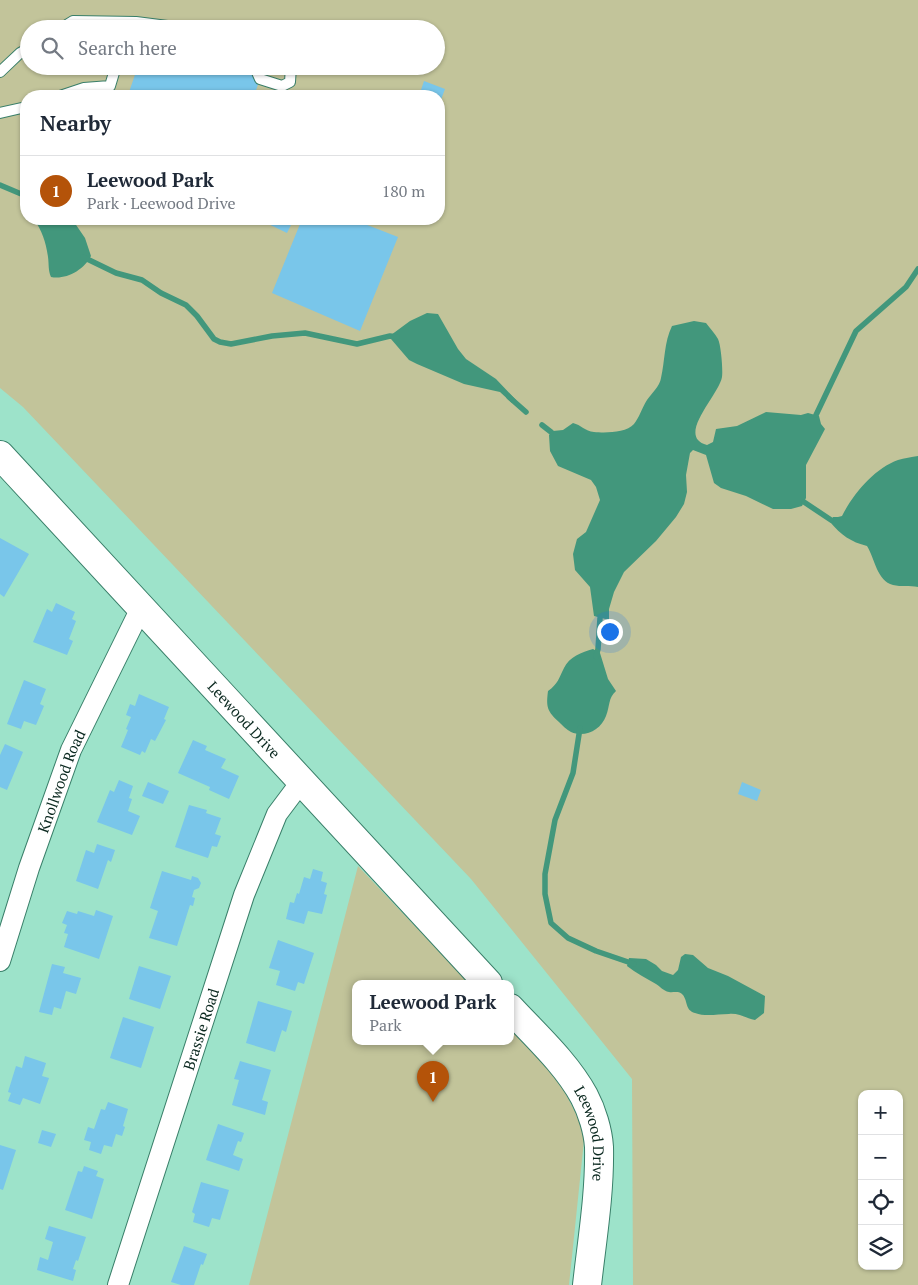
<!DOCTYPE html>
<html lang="en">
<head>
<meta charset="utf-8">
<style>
  body { margin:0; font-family:"PT Serif",serif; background:#f6f6f7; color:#1f2937 }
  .controls { position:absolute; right:15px; bottom:15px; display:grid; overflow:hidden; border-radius:10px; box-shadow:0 1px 4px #0004 }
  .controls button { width:45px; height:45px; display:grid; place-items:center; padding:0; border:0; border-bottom:1px solid #e0e1e3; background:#fff; color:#1f2937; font:25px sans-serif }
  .you { position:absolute; left:609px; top:631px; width:18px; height:18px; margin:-12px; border:4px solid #fff; border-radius:50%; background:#1a73e8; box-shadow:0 0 0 8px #1a73e833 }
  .badge { display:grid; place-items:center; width:32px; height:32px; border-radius:50%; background:#b45309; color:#fff; font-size:16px; font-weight:700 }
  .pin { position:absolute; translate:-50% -41px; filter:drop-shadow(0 1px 2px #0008) }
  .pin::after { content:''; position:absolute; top:26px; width:18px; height:15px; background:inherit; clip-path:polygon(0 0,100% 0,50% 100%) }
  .popup { position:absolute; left:352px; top:980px; width:162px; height:65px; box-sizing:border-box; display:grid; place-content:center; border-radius:10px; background:#fff; filter:drop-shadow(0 1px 4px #0005); font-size:16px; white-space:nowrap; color:#747a83 }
  .popup b { font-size:19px; color:#1f2937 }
  .popup::after { content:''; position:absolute; left:50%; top:100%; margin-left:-10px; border:10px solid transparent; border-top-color:#fff }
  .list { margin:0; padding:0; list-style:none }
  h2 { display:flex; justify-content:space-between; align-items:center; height:65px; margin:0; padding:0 20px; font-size:21px }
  h2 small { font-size:16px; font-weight:400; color:#747a83 }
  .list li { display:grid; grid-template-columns:32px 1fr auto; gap:15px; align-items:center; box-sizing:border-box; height:70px; padding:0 20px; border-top:1px solid #e0e1e3 }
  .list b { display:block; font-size:19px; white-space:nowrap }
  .list p { margin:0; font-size:16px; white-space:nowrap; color:#747a83 }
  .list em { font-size:16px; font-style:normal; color:#747a83 }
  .icon { flex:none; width:28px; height:28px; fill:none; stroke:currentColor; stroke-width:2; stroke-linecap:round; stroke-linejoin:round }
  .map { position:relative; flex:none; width:918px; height:1285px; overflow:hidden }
  .search { position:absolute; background:#fff; box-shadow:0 1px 4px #0004; left:20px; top:20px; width:425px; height:55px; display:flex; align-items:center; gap:12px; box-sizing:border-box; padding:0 18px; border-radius:28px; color:#747a83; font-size:19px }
  .panel { position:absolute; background:#fff; box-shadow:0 1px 4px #0004; left:20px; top:90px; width:425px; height:135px; border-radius:20px }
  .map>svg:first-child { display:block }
</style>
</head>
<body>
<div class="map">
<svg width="918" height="1285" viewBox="0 0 918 1285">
  <rect width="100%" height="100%" fill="#9de3ca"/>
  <g fill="#c2c49a" fill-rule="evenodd">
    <path d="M0,0h918v1285h-285l-1,-206 -161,-200 -448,-472 -23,-19zM29,29h407v37h-407zM26,96h413v123h-413zM862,1094h37v172h-37z"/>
    <path d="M358,866l111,117h-113v58h154l1,-15 44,47 30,58 -16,154h-320z"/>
  </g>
  <g fill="#42977c">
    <path d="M34,219h38l13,19 6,18c-7,14 -25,24 -40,21 -3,-7 -2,-13 -3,-20 -2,-15 -6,-26 -14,-38z"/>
    <path d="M427,313l11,1 20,35 8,10 30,20 20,21 -4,3 -12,-11 -36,-8 -47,-20 -8,-4 -18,-21v-4l19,-14z"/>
    <path d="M694,321l12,2c4,5 9,11 12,16 3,6 5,31 4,38 -3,18 -47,60 -15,68l6,-3 3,-13 21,-3 29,-14 35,3 7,-2 11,3 2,8 4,5 -19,36v33l-4,8 -11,3h-18l-27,-13 -25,-8 -7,-5 -8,-28 -13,-5 -3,3 -4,22 1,17 -3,12 -8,13 -20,24 -32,31 -10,20 -5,17v11l-15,-4 -4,-29 -15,-17 -2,-16 4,-15 9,-7 14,-32 -4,-13 -5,-7 -33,-14 -8,-15 -1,-16 4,-4 10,-1 10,-7c8,2 12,8 21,9 11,1 32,1 40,-8 5,-6 8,-16 13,-24 4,-6 13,-14 14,-22 4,-17 3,-36 11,-52z"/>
    <path d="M918,456v131c-8,-2 -17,0 -25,-2 -16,-4 -18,-26 -26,-39 -16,-4 -26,-11 -37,-24l3,-5h5l4,-1c11,-22 33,-48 56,-56 6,-2 14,-3 20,-4z"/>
    <path d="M593,649l7,4 8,26 8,12c-8,7 -6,15 -10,25 -5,14 -21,22 -35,16 -4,-2 -9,-7 -12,-10 -12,-11 -13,-15 -11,-31 10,-7 11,-13 16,-23 5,-11 18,-16 29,-19z"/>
    <path d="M685,954l8,1 15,13 20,8 37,20 -1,17 -9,7c-9,-2 -17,-7 -26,-6 -12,0 -23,3 -34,-1 -10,-3 -7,-11 -12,-18 -4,-5 -10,-2 -14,-3 -6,-1 -9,-6 -13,-8 -10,-6 -20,-11 -29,-18l2,-8 17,1 10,6 6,6 11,4 5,-5 3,-13z"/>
  </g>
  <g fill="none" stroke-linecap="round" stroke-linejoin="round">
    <g stroke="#42977c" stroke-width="5.5">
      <path d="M0,185l26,11"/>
      <path d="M83,257l33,16 26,7 19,13 25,12 11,11 17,23 6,3 11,2 41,-8 33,-3 52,11 33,-8 7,1"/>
      <path d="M509,397l17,15"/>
      <path d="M816,415l40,-84 50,-44 12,-18"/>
      <path d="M542,425l9,7"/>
      <path d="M804,502l27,18"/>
      <path d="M596,657l2,-8 2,-31"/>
      <path d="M580,728l-7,45 -18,47 -10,54v20l6,29 17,15 28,13 38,13"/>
    </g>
  </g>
  <g fill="#79c6ea">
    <path d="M138,66h59l20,7 2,-7h31l-2,5 13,5 -7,20h-122l-4,-1z"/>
    <path d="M424,81l21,8 -6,16v-9h-20z"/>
    <path d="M258,219h36l-7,14z"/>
    <path d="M302,219h50l46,18 -38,94 -88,-38z"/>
    <path d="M0,538l29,16 -25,43 -4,-3z"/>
    <path d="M56,603l19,9 -3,7 4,2 -7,18 4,2 -6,14 -34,-13 14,-33 5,3z"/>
    <path d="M24,680l22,9 -6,15 4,2 -8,19 -12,-4 -3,8 -14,-5z"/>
    <path d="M139,694l30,13 -5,12 2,1 -11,21 -4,-2 -6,14 -3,-2 -2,4 -19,-8 7,-17 -2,-1 5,-12 -5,-2 4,-11 5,2z"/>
    <path d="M193,740l14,6 -2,4 21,9 -5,9 18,8 -10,23 -20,-9 1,-3 -32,-14z"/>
    <path d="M5,744l18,8 -16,38 -7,-3v-32z"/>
    <path d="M119,780l14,6 -4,12 3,1 -4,12 12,5 -8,19 -35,-13 13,-32 4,2z"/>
    <path d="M148,782l21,9 -6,13 -21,-8z"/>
    <path d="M742,782l19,8 -4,11 -19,-7z"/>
    <path d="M189,805l18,5 -1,3 15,5 -6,16 6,2 -4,11 -5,-1 -4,12 -33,-11z"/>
    <path d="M97,844l18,6 -4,12 -3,-2 -10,29 -22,-8 10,-31 8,3z"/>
    <path d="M313,869l10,3 -2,9 6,2 -3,11 3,1 -5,19 -14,-3 -4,13 -18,-5 4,-17 4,1 3,-10 2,1 5,-17 6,2z"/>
    <path d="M162,871l29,9 1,-4 6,2 3,5 -2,5 -5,2 -2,7 3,1 -2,8 -3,-1 -13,41 -28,-8 9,-27 -8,-3z"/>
    <path d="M96,910l17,6 -14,43 -35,-12 4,-13 -4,-1 3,-8 -5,-2 5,-12 10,3 1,-3 16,5z"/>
    <path d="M278,940l36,13 -10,31 -6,-2 -3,9 -19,-6 4,-14 -11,-3z"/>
    <path d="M52,964l13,3 -2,6 18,5 -5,16 -10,-3 -5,18 -7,-2 -2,8 -13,-3z"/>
    <path d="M139,966l32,10 -11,33 -31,-10z"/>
    <path d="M258,1001l34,10 -6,21 -4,-2 -7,22 -29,-9z"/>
    <path d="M123,1017l31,10 -13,41 -31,-10z"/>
    <path d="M25,1056l21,7 -4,13 7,2 -9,26 -17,-6 -3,7 -12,-4 3,-8 -3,-1 8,-26 6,2z"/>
    <path d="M240,1061l31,9 -9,30 6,2 -3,13 -33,-10 7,-25 -5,-1z"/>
    <path d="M108,1102l20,7 -5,17 2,1 -3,9 -6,-2 -4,13 -8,-2 -3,9 -12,-4 2,-8 -7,-2 4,-13 6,2 7,-20 4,1z"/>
    <path d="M218,1124l26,9 -3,9 -3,-1 -5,14 10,4 -4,12 -33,-11z"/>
    <path d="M42,1130l14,4 -5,13 -13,-4z"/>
    <path d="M0,1145l16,5 -13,40 -3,-1z"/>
    <path d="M84,1166l14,5 -2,5 8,3 -12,40 -27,-9 13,-39 4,1z"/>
    <path d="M201,1182l28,8 -9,30 -8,-2 -3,9 -16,-5 2,-8 -3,-2z"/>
    <path d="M49,1226l37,11 -8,24 -2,-1 -3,9 3,1 -3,11 -36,-11 3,-13 8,3 5,-18 -8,-3z"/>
    <path d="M184,1246l23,8 -4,11 -2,-1 -7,21h-13l-10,-3z"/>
  </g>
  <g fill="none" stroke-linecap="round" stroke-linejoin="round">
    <defs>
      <g id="lane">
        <path d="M60,29l13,-8 63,1 55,7"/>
        <path d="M256,70l4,9 22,7 8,-4 1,-16"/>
        <path d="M0,72l20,-19 9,-5"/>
        <path d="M60,96l24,-8 26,-2 6,-20"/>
        <path d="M0,113l26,-6"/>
      </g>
      <g id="street">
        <path id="s1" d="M0,961l29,-93 42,-118 70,-142"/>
        <path id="s2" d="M118,1285l126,-390 33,-81 24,-32"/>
      </g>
      <g id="secondary">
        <path id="s3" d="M0,455l488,528"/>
        <path id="s4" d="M510,1008c26,28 56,55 74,88 8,15 14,35 15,51 1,46 -7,93 -12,138"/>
      </g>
    </defs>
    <use href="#lane" stroke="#397f69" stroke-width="12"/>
    <use href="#street" stroke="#397f69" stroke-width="22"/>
    <use href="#secondary" stroke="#397f69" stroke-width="30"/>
    <use href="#lane" stroke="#fff" stroke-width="10"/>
    <use href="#street" stroke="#fff" stroke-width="20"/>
    <use href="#secondary" stroke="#fff" stroke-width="28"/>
  </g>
  <g text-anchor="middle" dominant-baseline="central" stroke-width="4.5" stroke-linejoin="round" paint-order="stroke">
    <g font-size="15" fill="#0b2920" stroke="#9de3ca">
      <text stroke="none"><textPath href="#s3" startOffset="360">Leewood Drive</textPath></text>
      <text stroke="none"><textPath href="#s1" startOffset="190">Knollwood Road</textPath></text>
      <text stroke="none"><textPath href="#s2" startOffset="269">Brassie Road</textPath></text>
      <text stroke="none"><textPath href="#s4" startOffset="154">Leewood Drive</textPath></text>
    </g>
  </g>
</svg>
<div class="controls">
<button>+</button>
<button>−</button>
<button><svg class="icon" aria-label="locate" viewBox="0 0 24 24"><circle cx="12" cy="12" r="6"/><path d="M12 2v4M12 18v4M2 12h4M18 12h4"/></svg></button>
<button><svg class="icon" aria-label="layers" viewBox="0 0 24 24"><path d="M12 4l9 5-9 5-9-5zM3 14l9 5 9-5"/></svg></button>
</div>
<div class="you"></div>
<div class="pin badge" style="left:433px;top:1102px">1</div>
<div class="popup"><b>Leewood Park</b>Park</div>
<div class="search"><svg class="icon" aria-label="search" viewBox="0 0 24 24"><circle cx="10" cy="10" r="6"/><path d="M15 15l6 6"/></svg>Search here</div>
<section class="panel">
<h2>Nearby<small></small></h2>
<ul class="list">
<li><span class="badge">1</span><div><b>Leewood Park</b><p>Park · Leewood Drive</p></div><em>180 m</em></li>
</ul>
</section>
</div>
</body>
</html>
